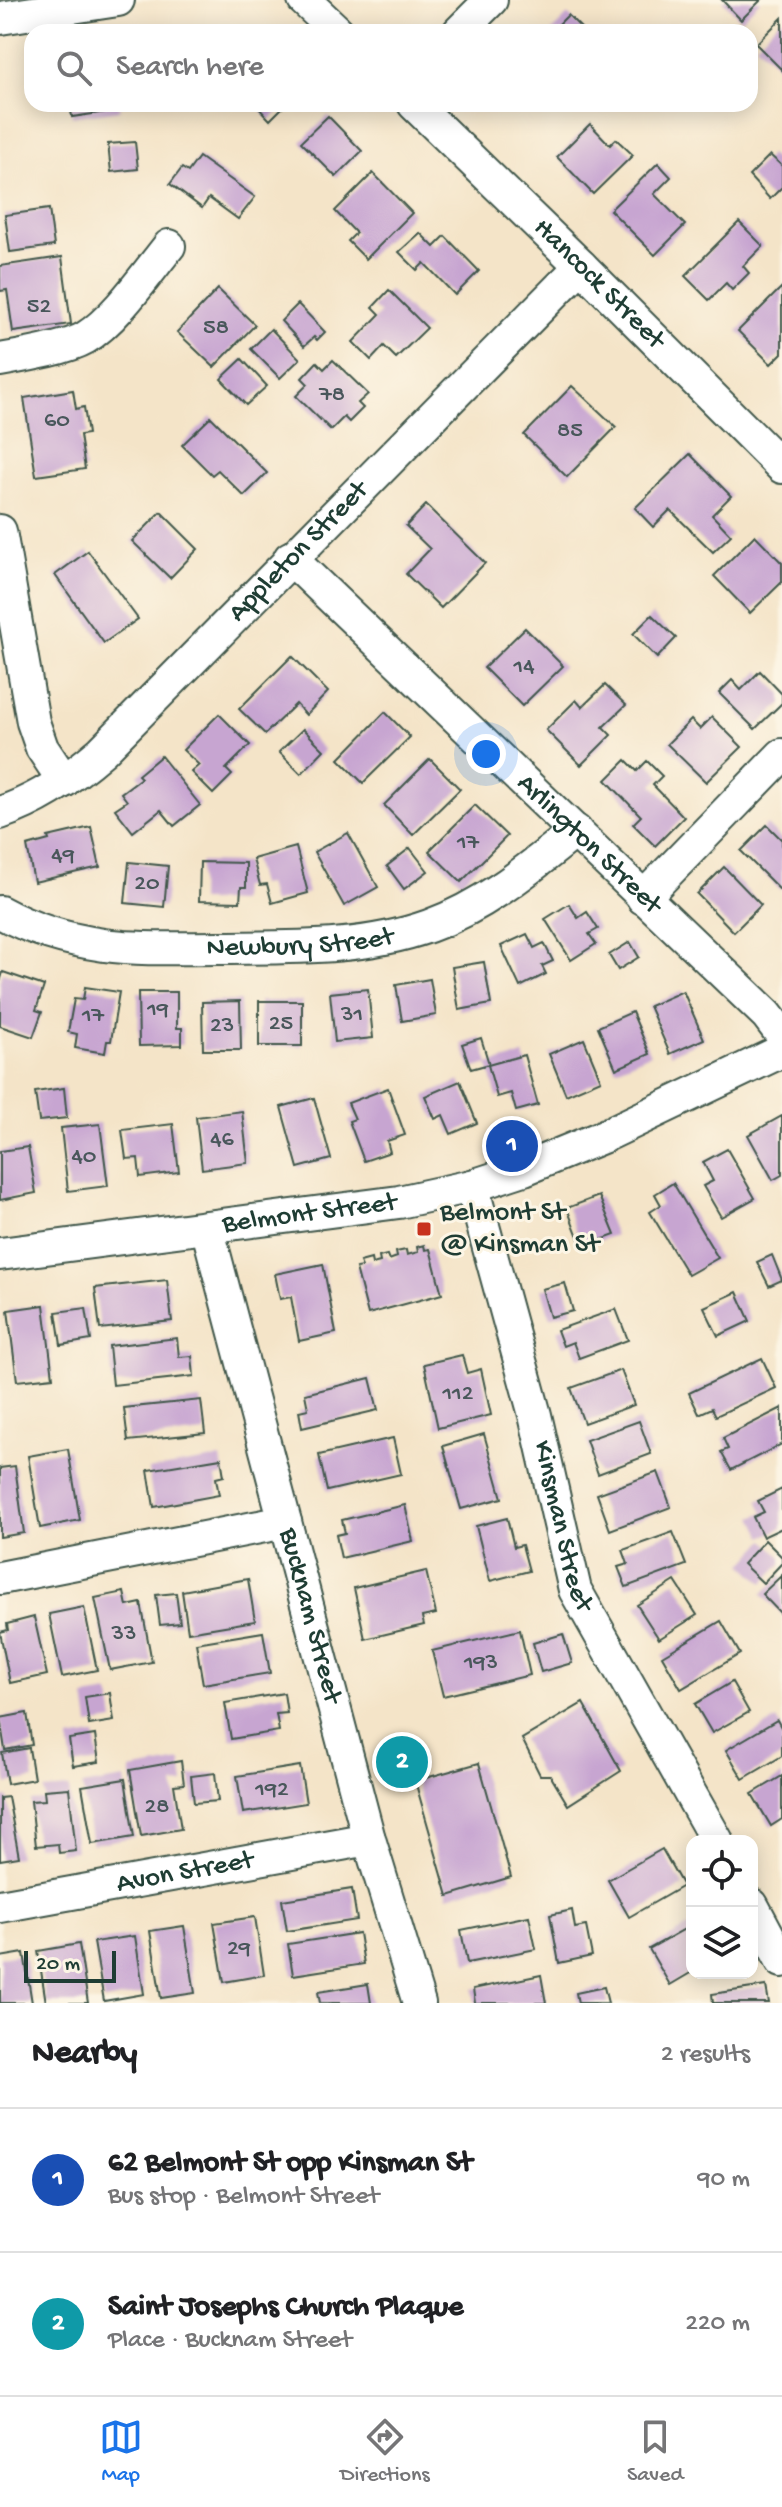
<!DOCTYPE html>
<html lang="en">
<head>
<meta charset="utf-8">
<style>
  body { margin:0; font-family:"Gochi Hand",sans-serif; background:#f6f6f6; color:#202124 }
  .controls { position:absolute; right:24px; bottom:24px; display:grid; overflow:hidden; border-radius:16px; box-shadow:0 4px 20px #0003 }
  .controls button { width:72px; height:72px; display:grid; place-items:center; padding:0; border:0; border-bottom:2px solid #e0e0e0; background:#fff; color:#202124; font:40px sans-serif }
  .scale { position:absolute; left:24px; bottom:20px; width:92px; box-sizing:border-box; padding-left:8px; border:4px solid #1f3d34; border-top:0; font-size:22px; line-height:28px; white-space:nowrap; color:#1f3d34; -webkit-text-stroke:6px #fcf5e5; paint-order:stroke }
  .you { position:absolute; left:486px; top:754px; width:28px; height:28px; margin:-20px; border:6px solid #fff; border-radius:50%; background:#1a73e8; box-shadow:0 0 0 12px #1a73e833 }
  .badge { display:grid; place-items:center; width:52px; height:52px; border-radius:50%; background:#1a73e8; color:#fff; font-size:26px; font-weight:700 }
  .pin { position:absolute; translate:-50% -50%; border:4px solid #fff; box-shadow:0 2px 8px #0006 }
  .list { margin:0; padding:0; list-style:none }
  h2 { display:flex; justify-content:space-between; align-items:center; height:104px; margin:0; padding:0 32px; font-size:34px }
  h2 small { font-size:26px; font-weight:400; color:#757577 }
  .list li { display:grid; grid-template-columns:52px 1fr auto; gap:24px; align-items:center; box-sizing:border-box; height:144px; padding:0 32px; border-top:2px solid #e0e0e0 }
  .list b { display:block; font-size:30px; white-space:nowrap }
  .list p { margin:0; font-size:26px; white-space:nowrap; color:#757577 }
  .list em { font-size:26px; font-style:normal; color:#757577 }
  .icon { flex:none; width:44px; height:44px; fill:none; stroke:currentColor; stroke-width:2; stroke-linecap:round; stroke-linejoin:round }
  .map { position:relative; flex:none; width:782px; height:2003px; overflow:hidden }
  .search { position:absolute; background:#fff; box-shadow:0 4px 20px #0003; left:24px; right:24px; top:24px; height:88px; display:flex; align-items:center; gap:20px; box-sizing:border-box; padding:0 28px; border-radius:24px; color:#757577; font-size:30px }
  .sheet { height:392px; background:#fff }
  nav { display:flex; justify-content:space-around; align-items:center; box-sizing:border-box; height:112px; border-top:2px solid #e0e0e0; background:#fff; font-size:22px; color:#757577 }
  nav a { display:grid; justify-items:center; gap:4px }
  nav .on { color:#1a73e8 }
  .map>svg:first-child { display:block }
</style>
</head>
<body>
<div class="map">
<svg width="782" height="2003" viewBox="0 0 782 2003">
  <rect width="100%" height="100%" fill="#fcf5e5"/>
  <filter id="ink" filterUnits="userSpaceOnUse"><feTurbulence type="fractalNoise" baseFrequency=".0125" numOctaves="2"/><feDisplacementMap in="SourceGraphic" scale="16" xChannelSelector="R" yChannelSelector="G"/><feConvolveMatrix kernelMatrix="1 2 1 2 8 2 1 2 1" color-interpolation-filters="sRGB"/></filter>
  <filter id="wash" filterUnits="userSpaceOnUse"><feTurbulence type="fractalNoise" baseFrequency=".006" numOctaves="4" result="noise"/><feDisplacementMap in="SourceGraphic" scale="32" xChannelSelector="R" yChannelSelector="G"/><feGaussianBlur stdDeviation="1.8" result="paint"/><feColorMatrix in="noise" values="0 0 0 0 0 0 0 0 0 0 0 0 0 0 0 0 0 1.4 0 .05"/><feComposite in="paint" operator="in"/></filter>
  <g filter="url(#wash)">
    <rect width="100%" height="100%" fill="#f4e4c8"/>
    <g id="blocks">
      <g fill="#c7a5d1">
        <path d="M722,0h39l-20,20z"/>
        <path d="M568,15l17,17h-34z"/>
        <path d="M782,18v52l-26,-26z"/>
        <path d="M70,104h49l1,6 -48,7z"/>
        <path d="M255,104h31l-16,16z"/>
        <path d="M328,116l34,35 -26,26 -35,-35z"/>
        <path d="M590,124l20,21 6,-6 17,16 -40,39 -36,-37z"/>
        <path d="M135,142l3,27 -27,3 -3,-28z"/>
        <path d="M770,155l12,11v21l-12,12 -21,-23z"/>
        <path d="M199,157l56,40 -17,22 -29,-21 -7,10 -32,-24 12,-16 6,4z"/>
        <path d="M658,163l13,14 -17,17 31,31 -30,30 -45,-45z"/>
        <path d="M373,173l39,40 -46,46 -18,-18 8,-8 -21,-22z"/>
        <path d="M49,209l5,37 -44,6 -5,-37z"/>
        <path d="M739,222l24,24 -20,20 6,7 -17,17 -6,-7 -17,17 -24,-24z"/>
        <path d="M420,233l14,14 11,-11 34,35 -24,24 -31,-32 -7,7 -18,-18z"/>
        <path d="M62,257l9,67 -58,8 -6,-42 -7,1v-25z"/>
        <path d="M782,287v66l-11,11 -33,-33z"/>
        <path d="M218,289l37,36 -41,42 -37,-35z"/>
        <path d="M389,290l38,38 -31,30 -12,-12 -13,14 -18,-18 27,-28 -7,-7z"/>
        <path d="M298,304l27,28 -8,8 -3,-3 -10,9 -23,-25z"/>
        <path d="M271,329l29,30 -20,19 -29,-29z"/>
        <path d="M242,359l25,27 -21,19 -25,-26z"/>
        <path d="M333,360l35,34 -10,9 5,5 -14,14 -5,-5 -13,13 -35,-34 12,-12 -6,-6 15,-16 7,7z"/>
        <path d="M572,386l44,41 -49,50 -43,-42z"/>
        <path d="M73,390l3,19 8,-2 4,27 -8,1 5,34 -49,7 -12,-78z"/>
        <path d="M211,417l56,56 -23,23 -26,-26 -6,5 -30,-30z"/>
        <path d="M690,454l41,42 -19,19 19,20 -18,17 -43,-42 -17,17 -18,-19z"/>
        <path d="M426,505l59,58 -44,45 -35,-34 24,-25 -24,-23z"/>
        <path d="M161,512l37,37 -28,29 -38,-37z"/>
        <path d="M755,535l27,28v19l-32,31 -36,-37z"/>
        <path d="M88,551l50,68 -34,24 -49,-68z"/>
        <path d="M652,615l24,23 -19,20 -24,-24z"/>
        <path d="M525,628l38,38 -41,40 -38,-38z"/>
        <path d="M292,656l36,36 -22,23 -10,-11 -31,30 -26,-25z"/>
        <path d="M760,671l22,23v9l-27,26 -36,-36 13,-13 9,10z"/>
        <path d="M605,685l21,20 -23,22 8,8 -30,30 -35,-35 30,-30 6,7z"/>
        <path d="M385,712l25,25 -47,46 -24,-24z"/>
        <path d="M219,714l31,31 -24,24 6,6 -19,19 -22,-22 8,-7 -16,-15z"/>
        <path d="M712,717l30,30 -36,35 -39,-38 24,-24 9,9z"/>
        <path d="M303,729l21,21 -23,24 -22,-22z"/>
        <path d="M161,756l39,49 -26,21 -13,-16 -28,22 -18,-23 12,-8 -6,-8 20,-15 -3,-3z"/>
        <path d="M430,759l30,30 -47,46 -29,-30z"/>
        <path d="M626,760l11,11 10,-10 15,15 -9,9 31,32 -29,29 -22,-22 8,-8 -35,-36z"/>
        <path d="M475,805l32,31 -46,46 -32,-31z"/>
        <path d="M767,825l15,15v48l-2,2 -39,-39z"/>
        <path d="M91,827l9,40 -66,15 -7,-36 22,-6 -1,-3z"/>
        <path d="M348,833l30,54 -34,19 -30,-54z"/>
        <path d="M296,847l12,46 -36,10 -5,-19 -7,1 -7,-26z"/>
        <path d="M410,848l18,23 -24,18 -17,-23z"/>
        <path d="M129,862l39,4 -4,41 -39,-4z"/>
        <path d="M200,862l46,1v24h-5l-1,15 -41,-1z"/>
        <path d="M724,867l37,38 -27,27 -37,-38z"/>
        <path d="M569,904l9,14 9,-6 11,17 -9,5 7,10 -25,16 -26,-41z"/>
        <path d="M527,934l7,14 10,-5 9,18 -11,5 4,8 -26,13 -19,-41z"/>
        <path d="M630,942l9,15 -21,13 -9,-15z"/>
        <path d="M484,962l7,42 -32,6 -7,-43z"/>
        <path d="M3,972l41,14 -8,24 6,2 -9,25 -33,-11v-44z"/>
        <path d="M430,979l6,36 -34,6 -6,-36z"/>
        <path d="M85,987l34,5 -8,49h-4l-2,12 -30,-5 2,-14 -9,-2 6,-33 9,1z"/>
        <path d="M368,989l5,49 -38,4 -5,-49z"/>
        <path d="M683,991l21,48 -34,15 -21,-48z"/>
        <path d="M138,992h39v36h5v17l-43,1z"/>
        <path d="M240,1001l1,49h-38l-1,-48z"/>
        <rect x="259" y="1001" width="43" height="45"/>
        <path d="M632,1012l18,42 -34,15 -18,-42z"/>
        <path d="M481,1038l8,26 -18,5 -9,-25z"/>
        <path d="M584,1039l17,41 -35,15 -17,-41z"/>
        <path d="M524,1055l14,50 -22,6 -5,-18 -14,4 -9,-32z"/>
        <path d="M460,1081l17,42 -26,11 -8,-19 -8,4 -10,-23z"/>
        <path d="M64,1088l3,30 -28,3 -4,-29z"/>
        <path d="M388,1088l17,47 -18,6 3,11 -26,9 -15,-40 6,-2 -7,-16z"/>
        <path d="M314,1098l17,61 -33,9 -17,-61z"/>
        <path d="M242,1111l6,52 -46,6 -6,-52z"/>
        <path d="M782,1116v59l-9,5 -25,-45z"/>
        <path d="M100,1124l8,62 -40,5 -7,-63z"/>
        <path d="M173,1124l6,48 -39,5 -2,-19 -12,1 -4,-29z"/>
        <path d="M28,1147l8,46 -36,7v-49z"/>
        <path d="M727,1149l28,49 -34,19 -18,-31 10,-5 -10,-19z"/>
        <path d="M673,1183l45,75 -30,17 -38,-63 11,-7 -6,-11z"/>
        <path d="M599,1196l16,39 -33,12 -15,-39z"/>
        <path d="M424,1245l1,5 5,-1 12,45 -74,20 -12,-46 6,-1 -2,-5 11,-3 1,5 8,-2 -1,-5 8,-2 2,5 8,-3 -1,-5 10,-2 1,5 11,-3 -1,-5z"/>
        <path d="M772,1255l10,25 -13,6 -12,-24z"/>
        <path d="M323,1264l13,69 -37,8 -8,-44 -11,2 -5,-25z"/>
        <path d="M167,1280l5,41 -72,8 -5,-41z"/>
        <path d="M565,1283l8,28 -23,6 -8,-28z"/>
        <path d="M737,1292l13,29 -32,15 -14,-29z"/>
        <path d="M44,1305l9,72 -36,4 -9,-71z"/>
        <path d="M86,1308l5,32 -30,5 -5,-33z"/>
        <path d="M616,1309l12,31 -49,18 -6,-16 -10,4 -6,-16z"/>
        <path d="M177,1338l2,19 13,-1 2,20 -81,9 -4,-39z"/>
        <path d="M462,1355l5,18 14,-4 10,46 -53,13 -14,-64z"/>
        <path d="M762,1358l14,30 -60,28 -4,-8 -13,6 -10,-21z"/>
        <path d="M621,1370l13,35 -50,18 -13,-35z"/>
        <path d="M370,1378l8,32 -76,18 -3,-17 9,-2 -3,-15z"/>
        <path d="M201,1400l4,33 -77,8 -4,-33z"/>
        <path d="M782,1408v36l-51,26 -10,-18 7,-3 -5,-11z"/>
        <path d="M639,1421l12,33 -53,20 -12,-34z"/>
        <path d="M484,1434l18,64 -41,11 -18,-63z"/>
        <path d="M393,1438l8,36 -74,17 -8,-36z"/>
        <path d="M68,1449l12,71 -40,8 -12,-72z"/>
        <path d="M221,1458l3,18 -8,2 3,17 -65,12 -6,-37z"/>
        <path d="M15,1466l9,67 -24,4v-69z"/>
        <path d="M658,1472l13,35 -61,23 -13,-36z"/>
        <path d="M782,1489v39l-19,9 -10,-20 11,-5 -6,-11z"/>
        <path d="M405,1505l8,36 -72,17 -5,-23 9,-2 -3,-13z"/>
        <path d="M507,1518l7,29 8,-2 7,26 -39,10 -14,-55z"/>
        <path d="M673,1532l13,33 -60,22 -8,-20 10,-3 -5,-14z"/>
        <path d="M765,1540l17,17v6l-19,20 -20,-19z"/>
        <path d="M426,1571l10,43 -14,3 2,8 -59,14 -11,-51z"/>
        <path d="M782,1575v40l-20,-21z"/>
        <path d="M248,1579l7,42 -67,11 -6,-41z"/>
        <path d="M675,1581l22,34 -38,24 -22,-34z"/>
        <path d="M124,1592l3,14 14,-3 11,59 -42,8 -15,-72z"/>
        <path d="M176,1593l4,30 -20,2 -4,-30z"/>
        <path d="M84,1607l13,63 -35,7 -13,-63z"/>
        <path d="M34,1617l13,58 -37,8 -10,-51 8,-2 -1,-6z"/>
        <path d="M721,1621l19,33 -59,35 -19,-33z"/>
        <path d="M520,1630l10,45 -87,21 -11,-45z"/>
        <path d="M263,1632l7,41 -67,11 -7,-41z"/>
        <path d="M563,1634l9,29 -31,9 -8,-29z"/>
        <path d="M732,1682l17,30 -37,21 -17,-29z"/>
        <path d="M110,1693l4,28 -25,4 -4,-28z"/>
        <path d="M284,1693l3,20 -11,1 3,17 -48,8 -6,-36z"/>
        <path d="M583,1703l38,68 -53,34 -18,-30h-10l-18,-36z"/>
        <path d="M27,1713l5,32 -27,5 -5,-32z"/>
        <path d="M777,1720l5,9v27l-39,23 -17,-29z"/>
        <path d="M95,1735l4,27 -26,4 -4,-27z"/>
        <path d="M29,1748l5,31 -27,5 -5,-31z"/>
        <path d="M181,1761l3,23 -10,1 7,44 -40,7 -11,-66z"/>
        <path d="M479,1763l32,114 -63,19 -33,-115z"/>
        <path d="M300,1766l6,37 -63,10 -6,-37z"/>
        <path d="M215,1773l3,28 -24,2 -3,-27z"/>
        <path d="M782,1776v43l-11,7 -19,-32z"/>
        <path d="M125,1779l9,58 -42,7 -10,-58z"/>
        <path d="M69,1788l7,63 -17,2 -1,-9 -22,2 -5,-45 14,-1 -1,-10z"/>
        <path d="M8,1797l11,60 -19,3v-62z"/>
        <path d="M662,1849l21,37 -54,31 -21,-37z"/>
        <path d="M352,1889l5,31 -70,11 -5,-31z"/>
        <path d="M572,1910l3,18 11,-2 6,30 -33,7 -9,-48z"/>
        <path d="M529,1916l7,33 -69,14 -6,-33z"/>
        <path d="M255,1917l9,58 -40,7 -10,-59z"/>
        <path d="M692,1925v47l-22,13 -21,-36z"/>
        <path d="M184,1926l11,67 -34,5 -11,-67z"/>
        <path d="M359,1933l5,31 -71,11 -5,-31z"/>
        <path d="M135,1936l9,58 -40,7 -10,-59z"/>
        <path d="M79,1944l9,59h-42l-8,-52z"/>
        <path d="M24,1953l8,50h-32v-46z"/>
        <path d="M541,1975l5,28h-71l-2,-14z"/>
        <path d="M368,1984l3,19h-51l-2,-11z"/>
        <path d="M766,1986l3,17h-56l-1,-9z"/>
        <path d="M604,1987l4,16h-30l-2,-10z"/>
      </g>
    </g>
  </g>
  <g filter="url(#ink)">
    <use href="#blocks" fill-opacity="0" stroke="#3f564a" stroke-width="2"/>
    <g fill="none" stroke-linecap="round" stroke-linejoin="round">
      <defs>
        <g id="minor">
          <path d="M304,0l34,32"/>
          <path d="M0,18l118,-18"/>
          <path d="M459,32l32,-32"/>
          <path id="s1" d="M414,104l167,162 201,201"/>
          <path d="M0,360c22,-4 66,-11 85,-22 30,-18 62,-65 84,-92"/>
          <path d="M0,531l33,191 9,26 22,33"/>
          <path id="s2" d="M290,558l477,457 15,20"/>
          <path id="s3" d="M0,813c39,-13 71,-35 102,-62l479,-485"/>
          <path d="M643,898l139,-143"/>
          <path id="s4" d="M0,912c31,17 69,28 104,33 38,5 77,3 115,3 70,-1 143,2 210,-22 56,-20 101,-58 147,-95"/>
          <path id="s5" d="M472,1186l63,229 40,175 142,251"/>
          <path id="s6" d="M207,1227l162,612 50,164"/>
          <path id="s7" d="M0,1254l399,-52 73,-16 52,-17 78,-32 180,-86"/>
          <path d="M0,1578l285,-56"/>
          <path d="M752,1905l30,56"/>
          <path id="s8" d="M0,1906l369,-67"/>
        </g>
      </defs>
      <use href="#minor" stroke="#3f564a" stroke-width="36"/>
      <use href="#minor" stroke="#fff" stroke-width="32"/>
    </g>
  </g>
  <rect fill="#c8321e" stroke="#fcf5e5" stroke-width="3" x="416" y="1221" width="16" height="16" rx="4"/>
  <g text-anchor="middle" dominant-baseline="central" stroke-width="6" stroke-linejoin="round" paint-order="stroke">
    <g font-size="24" fill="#49575b">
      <text x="39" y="307">52</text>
      <text x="216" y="328">58</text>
      <text x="332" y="395">78</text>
      <text x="57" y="421">60</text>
      <text x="570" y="431">85</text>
      <text x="524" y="667">14</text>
      <text x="468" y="843">17</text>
      <text x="63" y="856">49</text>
      <text x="147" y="884">20</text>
      <text x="158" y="1010">19</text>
      <text x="352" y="1015">31</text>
      <text x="93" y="1016">17</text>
      <text x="281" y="1024">25</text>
      <text x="222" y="1026">23</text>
      <text x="222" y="1140">46</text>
      <text x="84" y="1157">40</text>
      <text x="458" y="1394">112</text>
      <text x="124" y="1634">33</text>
      <text x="481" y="1663">193</text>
      <text x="272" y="1790">192</text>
      <text x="157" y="1807">28</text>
      <text x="239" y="1949">29</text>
    </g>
    <g font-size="28" fill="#1f3d34" stroke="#fcf5e5">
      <text stroke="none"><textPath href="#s1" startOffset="258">Hancock Street</textPath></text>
      <text stroke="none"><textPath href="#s3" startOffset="400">Appleton Street</textPath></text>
      <text stroke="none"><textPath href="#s2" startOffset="414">Arlington Street</textPath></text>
      <text stroke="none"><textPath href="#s4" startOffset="306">Newbury Street</textPath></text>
      <text stroke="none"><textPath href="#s7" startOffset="312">Belmont Street</textPath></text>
      <text stroke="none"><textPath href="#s5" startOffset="352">Kinsman Street</textPath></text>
      <text stroke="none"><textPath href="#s6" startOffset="402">Bucknam Street</textPath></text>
      <text stroke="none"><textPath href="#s8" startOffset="188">Avon Street</textPath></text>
    </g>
    <g font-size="28" fill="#1f3d34" stroke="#fcf5e5" text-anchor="start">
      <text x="440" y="1213">Belmont St<tspan x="440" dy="32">@ Kinsman St</tspan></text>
    </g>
  </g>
</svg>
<div class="controls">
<button><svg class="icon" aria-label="locate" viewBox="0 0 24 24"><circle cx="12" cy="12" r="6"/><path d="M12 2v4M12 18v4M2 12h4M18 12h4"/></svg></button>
<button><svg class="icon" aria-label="layers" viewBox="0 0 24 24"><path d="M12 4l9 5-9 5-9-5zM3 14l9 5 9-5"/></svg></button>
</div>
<div class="scale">20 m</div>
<div class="you"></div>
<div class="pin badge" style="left:512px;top:1146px;background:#1a4fb4">1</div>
<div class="pin badge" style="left:402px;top:1762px;background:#0f9aa8">2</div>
<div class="search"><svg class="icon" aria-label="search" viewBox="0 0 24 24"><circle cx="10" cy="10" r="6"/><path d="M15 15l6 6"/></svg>Search here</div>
</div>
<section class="sheet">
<h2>Nearby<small>2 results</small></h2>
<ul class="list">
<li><span class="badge" style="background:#1a4fb4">1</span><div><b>62 Belmont St opp Kinsman St</b><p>Bus stop · Belmont Street</p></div><em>90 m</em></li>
<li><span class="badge" style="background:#0f9aa8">2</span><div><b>Saint Josephs Church Plaque</b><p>Place · Bucknam Street</p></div><em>220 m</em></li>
</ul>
</section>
<nav>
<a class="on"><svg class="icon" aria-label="map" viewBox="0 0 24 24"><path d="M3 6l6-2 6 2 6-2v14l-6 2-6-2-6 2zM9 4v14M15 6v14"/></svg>Map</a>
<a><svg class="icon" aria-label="directions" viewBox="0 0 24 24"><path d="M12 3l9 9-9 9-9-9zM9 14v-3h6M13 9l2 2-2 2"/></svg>Directions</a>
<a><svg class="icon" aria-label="saved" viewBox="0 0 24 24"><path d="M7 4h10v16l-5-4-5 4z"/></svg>Saved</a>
</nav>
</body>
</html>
